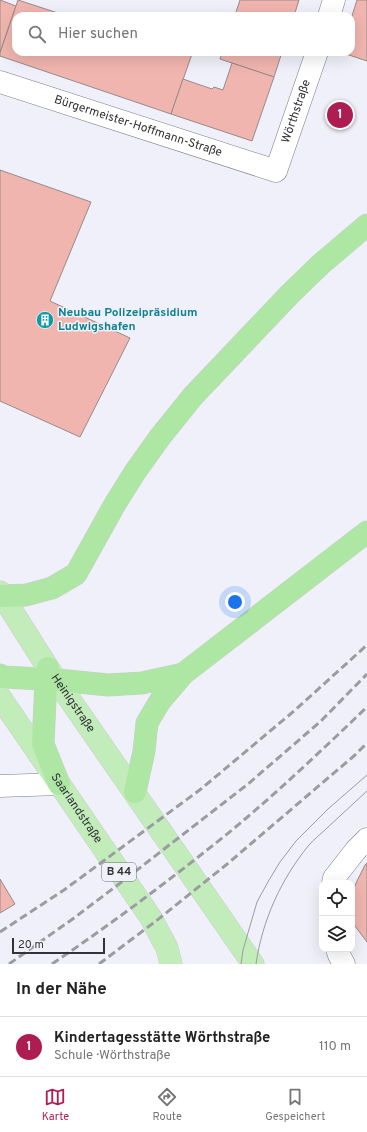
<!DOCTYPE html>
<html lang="de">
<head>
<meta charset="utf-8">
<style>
  body { margin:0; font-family:Overpass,sans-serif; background:#f2f2f2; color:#222 }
  .controls { position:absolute; right:12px; bottom:12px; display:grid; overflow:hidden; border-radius:8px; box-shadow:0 4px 16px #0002 }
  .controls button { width:36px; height:36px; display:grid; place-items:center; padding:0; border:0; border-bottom:1px solid #e0e0e0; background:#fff; color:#222; font:20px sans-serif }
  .scale { position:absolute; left:12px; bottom:10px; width:93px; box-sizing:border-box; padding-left:4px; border:2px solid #333337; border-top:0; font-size:11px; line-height:14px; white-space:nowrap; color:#333337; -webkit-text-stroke:3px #f0f0fa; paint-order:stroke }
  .you { position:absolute; left:235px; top:602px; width:14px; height:14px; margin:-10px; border:3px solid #fff; border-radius:50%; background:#1a73e8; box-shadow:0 0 0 6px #1a73e833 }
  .badge { display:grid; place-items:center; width:26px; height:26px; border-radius:50%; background:#ae1d52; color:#fff; font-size:13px; font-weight:700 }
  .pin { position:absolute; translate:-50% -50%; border:2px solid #fff; box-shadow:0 1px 4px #0006 }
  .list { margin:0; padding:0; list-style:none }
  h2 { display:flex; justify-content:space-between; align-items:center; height:52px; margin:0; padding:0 16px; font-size:17px }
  h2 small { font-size:13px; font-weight:400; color:#767676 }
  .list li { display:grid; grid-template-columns:26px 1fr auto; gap:12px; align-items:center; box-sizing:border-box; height:60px; padding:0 16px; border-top:1px solid #e0e0e0 }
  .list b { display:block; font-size:15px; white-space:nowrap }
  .list p { margin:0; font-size:13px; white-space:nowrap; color:#767676 }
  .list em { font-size:13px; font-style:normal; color:#767676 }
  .icon { flex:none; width:22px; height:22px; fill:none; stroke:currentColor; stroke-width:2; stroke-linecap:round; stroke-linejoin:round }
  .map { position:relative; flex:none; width:367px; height:964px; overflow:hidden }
  .search { position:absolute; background:#fff; box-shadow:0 4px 16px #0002; left:12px; right:12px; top:12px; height:44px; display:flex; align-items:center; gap:10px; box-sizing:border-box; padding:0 14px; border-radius:12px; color:#767676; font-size:15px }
  .sheet { height:112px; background:#fff }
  nav { display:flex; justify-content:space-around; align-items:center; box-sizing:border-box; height:56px; border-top:1px solid #e0e0e0; background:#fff; font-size:11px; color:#767676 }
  nav a { display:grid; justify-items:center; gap:2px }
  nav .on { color:#ae1d52 }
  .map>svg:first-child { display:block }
</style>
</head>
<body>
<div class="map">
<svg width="367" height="964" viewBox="0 0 367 964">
  <rect width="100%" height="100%" fill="#f0f0fa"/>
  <g fill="#f0b5ae" stroke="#958b8a">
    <path d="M0,0l16,6 -16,47z"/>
    <path d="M18,0l49,16h-51v36h170l6,2 -21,60 -171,-58v-3z"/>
    <path d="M240,0h59l-5,16h-56l-3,-1z"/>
    <path d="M357,0h10v61l-27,-9h11v-33z"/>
    <path d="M222,52h60l-8,25 -54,-18z"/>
    <path d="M232,63l42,14 -22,64 -81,-27 12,-35 29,10 2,-2 9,3z"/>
    <path d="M0,170l91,32 -41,99 80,37 -50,99 -80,-36z"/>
    <path d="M367,863v79l-12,-16 -3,-11v-22l5,-12 8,-16z"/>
    <path d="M0,879l15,25 -15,9z"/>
  </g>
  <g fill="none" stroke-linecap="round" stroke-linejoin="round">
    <defs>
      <g id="minor">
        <path d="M329,16l5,-16"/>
        <path id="s1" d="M0,82l276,89 41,-119"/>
        <path d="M0,786l59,-2"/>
        <path d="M333,883l1,-5 22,-28 11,-11"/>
        <path d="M337,949l2,6 5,9"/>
      </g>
      <g id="primary">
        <path id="s2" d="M0,592l48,76 205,296"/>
        <path id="s3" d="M0,697l151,221 16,30 4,16"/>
      </g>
      <g id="trunk">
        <path d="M2,596l24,-1 26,-7 24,-14 39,-70 20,-32 25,-35 33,-41 96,-101 32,-31 46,-39"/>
        <path d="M48,668l-2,12 -3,64 16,40"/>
        <path d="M0,675l4,2 54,3 50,5 34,-2 41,-9"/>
        <path d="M135,792l9,-41 3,-28 13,-22 23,-27 184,-142"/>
      </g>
    </defs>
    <use href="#minor" stroke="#7d7d86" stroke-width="23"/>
    <use href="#primary" stroke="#cececf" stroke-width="23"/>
    <use href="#trunk" stroke="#cececf" stroke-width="23"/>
    <use href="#minor" stroke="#fff" stroke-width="22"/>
    <use href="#primary" stroke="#c2ecba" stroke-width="22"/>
    <use href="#trunk" stroke="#aee6a3" stroke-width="22"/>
    <g stroke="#9b9ba2" stroke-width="1">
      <path d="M241,964l2,-14 14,-48 12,-22 11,-18 16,-21 32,-32 39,-34"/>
      <path d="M256,964c6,-43 25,-85 53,-119 5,-6 12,-11 18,-17 13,-12 27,-25 40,-37"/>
    </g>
    <g stroke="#9b9ba2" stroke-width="3" stroke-dasharray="8 4" stroke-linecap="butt">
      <path d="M0,932l64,-42 137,-101 93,-78 73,-66"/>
      <path d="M9,964l65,-46 45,-34 129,-100 73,-63 46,-47"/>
      <path d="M52,964c62,-42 122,-87 180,-134 47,-39 91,-81 135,-123"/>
      <path d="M99,964l57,-43 70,-56 129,-110 12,-12"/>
    </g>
  </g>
  <defs>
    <symbol id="building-disc" viewBox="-11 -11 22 22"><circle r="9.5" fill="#0f9aa8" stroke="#f0f0fa"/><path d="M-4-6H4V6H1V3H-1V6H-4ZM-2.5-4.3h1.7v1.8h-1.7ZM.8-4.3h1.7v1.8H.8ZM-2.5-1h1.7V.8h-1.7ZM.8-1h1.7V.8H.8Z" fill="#fff"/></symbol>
  </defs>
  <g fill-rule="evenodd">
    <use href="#building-disc" x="35" y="310" width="20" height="20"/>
  </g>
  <g text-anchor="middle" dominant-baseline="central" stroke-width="3" stroke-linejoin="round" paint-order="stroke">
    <rect fill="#f0f0fa" stroke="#6c6c72" stroke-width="1" x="102" y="863" width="34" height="18" rx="3"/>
    <g font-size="11" font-weight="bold" fill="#333337">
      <text x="119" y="872">B 44</text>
    </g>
    <g font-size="12" fill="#333337" stroke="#f0f0fa">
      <text stroke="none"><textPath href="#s1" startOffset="353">Wörthstraße</textPath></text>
      <text stroke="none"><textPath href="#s1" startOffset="145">Bürgermeister-Hoffmann-Straße</textPath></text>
      <text stroke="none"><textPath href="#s2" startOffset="133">Heinigstraße</textPath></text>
      <text stroke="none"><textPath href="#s3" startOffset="135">Saarlandstraße</textPath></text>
    </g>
    <g font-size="12" font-weight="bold" fill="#0d838f" stroke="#f0f0fa" text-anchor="start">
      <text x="58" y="313">Neubau Polizeipräsidium<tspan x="58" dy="14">Ludwigshafen</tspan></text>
    </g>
  </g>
</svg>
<div class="controls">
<button><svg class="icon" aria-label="locate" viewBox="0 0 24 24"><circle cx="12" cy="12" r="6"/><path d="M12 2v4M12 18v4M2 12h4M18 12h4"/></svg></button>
<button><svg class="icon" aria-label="layers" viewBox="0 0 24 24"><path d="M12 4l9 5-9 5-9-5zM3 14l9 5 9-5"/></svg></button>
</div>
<div class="scale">20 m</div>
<div class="you"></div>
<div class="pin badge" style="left:340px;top:115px">1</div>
<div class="search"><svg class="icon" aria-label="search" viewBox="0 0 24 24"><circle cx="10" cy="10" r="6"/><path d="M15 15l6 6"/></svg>Hier suchen</div>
</div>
<section class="sheet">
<h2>In der Nähe<small></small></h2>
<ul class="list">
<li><span class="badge">1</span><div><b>Kindertagesstätte Wörthstraße</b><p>Schule · Wörthstraße</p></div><em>110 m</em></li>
</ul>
</section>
<nav>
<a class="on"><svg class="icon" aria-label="map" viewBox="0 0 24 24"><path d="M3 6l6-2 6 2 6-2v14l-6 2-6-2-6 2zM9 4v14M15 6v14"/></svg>Karte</a>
<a><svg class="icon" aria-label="directions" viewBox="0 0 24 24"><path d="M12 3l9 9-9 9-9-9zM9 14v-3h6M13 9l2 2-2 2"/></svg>Route</a>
<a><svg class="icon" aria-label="saved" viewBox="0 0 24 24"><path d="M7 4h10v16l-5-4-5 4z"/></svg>Gespeichert</a>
</nav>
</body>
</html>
